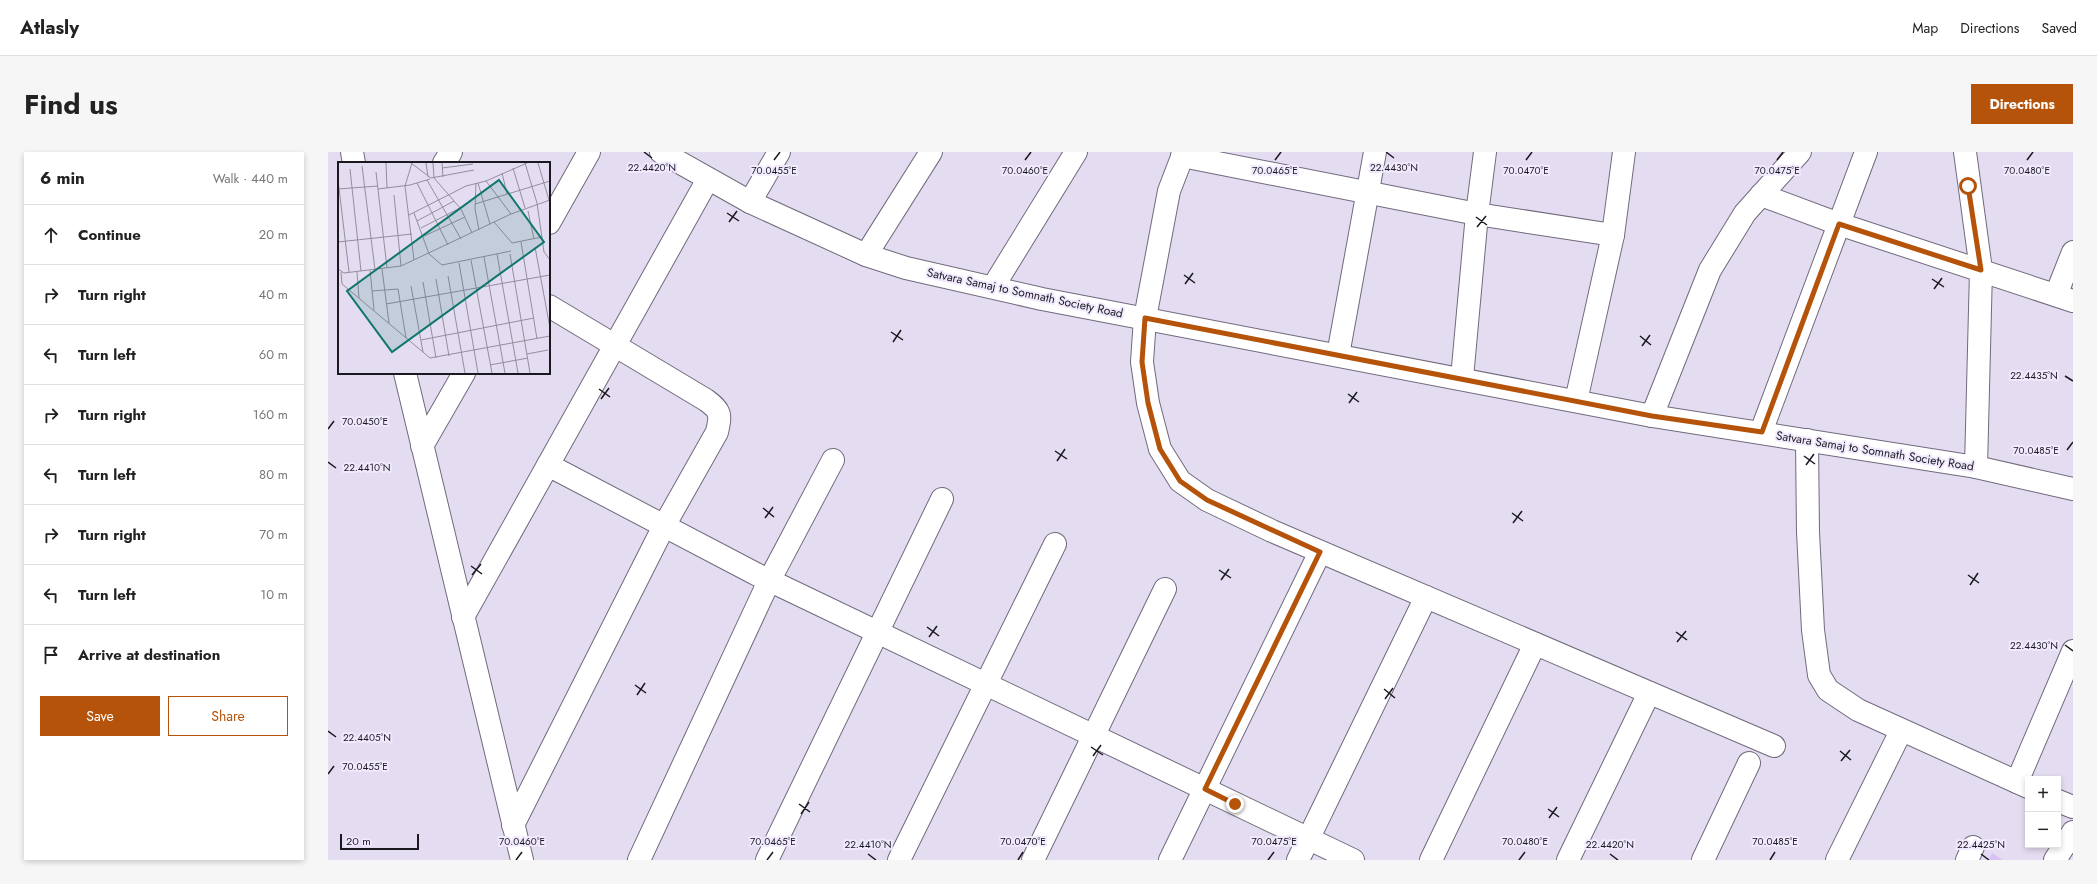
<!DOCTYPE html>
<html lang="en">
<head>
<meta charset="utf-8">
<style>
  body { margin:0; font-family:Jost,sans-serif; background:#f6f6f6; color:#222 }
  .controls { position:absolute; right:12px; bottom:12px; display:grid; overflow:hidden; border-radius:0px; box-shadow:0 2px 6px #0003 }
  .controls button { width:36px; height:36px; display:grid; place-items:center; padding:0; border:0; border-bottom:1px solid #e0e0e0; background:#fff; color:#222; font:20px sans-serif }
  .scale { position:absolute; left:12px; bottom:10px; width:79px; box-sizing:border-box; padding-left:4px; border:2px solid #1b181f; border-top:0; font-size:11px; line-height:14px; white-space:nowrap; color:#1b181f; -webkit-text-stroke:3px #f1e9fe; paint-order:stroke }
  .stop { position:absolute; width:12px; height:12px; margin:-9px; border:3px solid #b45309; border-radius:50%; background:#fff }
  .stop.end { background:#b45309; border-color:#fff; box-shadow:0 1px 4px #0008 }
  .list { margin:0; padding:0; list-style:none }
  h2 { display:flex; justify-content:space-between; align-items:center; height:52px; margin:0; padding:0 16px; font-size:17px }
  h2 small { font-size:13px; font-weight:400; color:#767676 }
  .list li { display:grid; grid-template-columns:26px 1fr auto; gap:12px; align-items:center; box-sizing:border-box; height:60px; padding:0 16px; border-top:1px solid #e0e0e0 }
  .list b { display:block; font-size:15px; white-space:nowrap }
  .list em { font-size:13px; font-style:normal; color:#767676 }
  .actions { display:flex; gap:8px; padding:12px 16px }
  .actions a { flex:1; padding:9px 0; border:1px solid #b45309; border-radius:0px; text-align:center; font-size:14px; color:#b45309 }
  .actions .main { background:#b45309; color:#fff }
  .icon { flex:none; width:22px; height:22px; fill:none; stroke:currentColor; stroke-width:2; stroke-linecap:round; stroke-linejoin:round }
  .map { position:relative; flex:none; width:1745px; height:708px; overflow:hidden; border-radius:0px }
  header { display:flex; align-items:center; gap:24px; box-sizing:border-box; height:56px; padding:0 20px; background:#fff; border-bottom:1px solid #e0e0e0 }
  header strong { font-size:19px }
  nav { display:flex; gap:22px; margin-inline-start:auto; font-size:14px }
  .intro { display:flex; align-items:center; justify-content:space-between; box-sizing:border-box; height:96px; padding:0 24px }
  h1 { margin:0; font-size:28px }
  .button { padding:10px 18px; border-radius:0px; background:#b45309; color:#fff; font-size:14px; font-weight:700 }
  main { display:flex; gap:24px; padding:0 24px }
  aside { flex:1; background:#fff; border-radius:0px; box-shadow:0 2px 6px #0003 }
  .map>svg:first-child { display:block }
</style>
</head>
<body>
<header>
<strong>Atlasly</strong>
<nav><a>Map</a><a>Directions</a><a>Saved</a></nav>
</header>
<div class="intro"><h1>Find us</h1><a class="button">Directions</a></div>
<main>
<aside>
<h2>6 min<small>Walk · 440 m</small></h2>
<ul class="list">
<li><svg class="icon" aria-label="ahead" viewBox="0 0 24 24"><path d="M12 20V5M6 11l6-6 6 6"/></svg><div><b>Continue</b></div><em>20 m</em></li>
<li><svg class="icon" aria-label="right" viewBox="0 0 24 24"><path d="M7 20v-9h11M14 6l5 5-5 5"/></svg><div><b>Turn right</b></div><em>40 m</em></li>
<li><svg class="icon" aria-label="left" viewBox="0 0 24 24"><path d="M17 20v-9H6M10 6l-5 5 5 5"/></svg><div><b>Turn left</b></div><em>60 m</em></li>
<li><svg class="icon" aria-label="right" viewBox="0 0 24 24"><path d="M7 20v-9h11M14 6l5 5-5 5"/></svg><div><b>Turn right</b></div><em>160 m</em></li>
<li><svg class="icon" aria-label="left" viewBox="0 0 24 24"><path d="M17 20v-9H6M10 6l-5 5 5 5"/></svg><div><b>Turn left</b></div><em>80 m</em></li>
<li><svg class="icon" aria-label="right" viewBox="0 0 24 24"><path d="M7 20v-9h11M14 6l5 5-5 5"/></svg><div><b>Turn right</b></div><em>70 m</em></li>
<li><svg class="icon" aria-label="left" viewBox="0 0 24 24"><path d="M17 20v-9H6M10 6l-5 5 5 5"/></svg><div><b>Turn left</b></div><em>10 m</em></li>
<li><svg class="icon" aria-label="arrive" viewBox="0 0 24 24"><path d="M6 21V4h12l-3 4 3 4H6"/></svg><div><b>Arrive at destination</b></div></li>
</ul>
<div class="actions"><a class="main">Save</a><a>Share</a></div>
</aside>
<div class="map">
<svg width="1745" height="708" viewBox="0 0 1745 708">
  <rect width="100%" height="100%" fill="#e4dcf0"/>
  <path fill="#d7c1f6" d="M1664,701l11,7h-14z"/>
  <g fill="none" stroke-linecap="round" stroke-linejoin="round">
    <defs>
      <g id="minor">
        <path d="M24,0l2,11"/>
        <path d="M333,0l89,50 116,53 40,13 136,31 610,117 324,51 97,22"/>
        <path d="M856,0l-15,39 -24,127 -3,44 6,41 12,46 20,32 27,19 65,31 502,215"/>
        <path d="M1637,0l16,118 -5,197"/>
        <path d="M854,4l295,58 136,21"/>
        <path d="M116,11l7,-11"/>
        <path d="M1433,43l78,29 234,77"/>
        <path d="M422,50l29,-50"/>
        <path d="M221,71l40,-71"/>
        <path d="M538,103l65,-103"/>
        <path d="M665,135l83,-135"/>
        <path d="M1728,143l17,-43"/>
        <path d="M1010,203l37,-203"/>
        <path d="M77,221l117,487"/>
        <path d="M1134,226l15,-164 8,-62"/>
        <path d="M1248,249l37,-166 11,-83"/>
        <path d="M1324,264l58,-146 35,-57 55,-61"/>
        <path d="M1433,280l105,-280"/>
        <path d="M1479,288l1,92 5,98 6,45 9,15 30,20 170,77"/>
        <path d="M94,294l42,-73"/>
        <path d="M220,313l208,109 597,286"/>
        <path d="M135,465l245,-438"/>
        <path d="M1689,630l56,-131"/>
        <path d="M1730,649l15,6"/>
        <path d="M185,673l151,-299 53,-94c4,-18 4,-21 -11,-32l-157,-94"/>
        <path d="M311,708l130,-279 64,-121"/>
        <path d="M439,708l175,-361"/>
        <path d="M571,708l156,-316"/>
        <path d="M705,708l132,-271"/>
        <path d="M842,708l150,-308"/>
        <path d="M970,708l128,-263"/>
        <path d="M1103,708l104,-216"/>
        <path d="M1240,708l81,-167"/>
        <path d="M1375,708l46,-97"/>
        <path d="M1509,708l64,-129"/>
        <path d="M1639,708l6,-13"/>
        <path d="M1727,708l18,-28"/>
      </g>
    </defs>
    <use href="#minor" stroke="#716a7c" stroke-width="24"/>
    <use href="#minor" stroke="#fff" stroke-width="22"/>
  </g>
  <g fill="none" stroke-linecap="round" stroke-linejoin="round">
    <path stroke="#b45309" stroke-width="5" d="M907,652l-30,-15 115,-237 -113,-52 -27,-19 -20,-32 -12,-46 -6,-41 3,-44 507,98 110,16 77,-208 142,46 -13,-84"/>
  </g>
  <path fill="none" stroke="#1b181f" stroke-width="1.5" d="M316,0l8,6M1058,0l8,6M446,8l6,-8M697,8l6,-8M947,8l6,-8M1198,8l6,-8M1449,8l6,-8M1699,8l6,-8M399,61l12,8M1148,65l11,8M401,70l8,-11M1149,75l9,-11M856,123l11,8M1604,127l12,8M857,132l8,-11M1606,137l8,-11M563,180l12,8M1312,184l11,9M565,190l8,-12M1314,194l8,-11M1737,224l8,5M271,237l11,8M1020,242l11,8M273,247l8,-11M1021,251l8,-11M0,277l6,-8M1739,298l6,-8M727,299l12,8M1476,304l11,8M729,309l8,-12M0,310l8,6M1478,313l8,-11M435,356l11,9M1184,361l11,8M437,366l8,-11M1185,371l9,-12M143,414l11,8M891,418l12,8M144,423l9,-11M1640,423l11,8M893,428l8,-11M1642,433l8,-12M599,475l12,9M1348,480l11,8M601,485l8,-11M1349,490l9,-11M1737,493l8,6M307,533l11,8M1056,537l11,9M309,543l8,-12M1057,547l8,-11M0,579l8,6M763,595l12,8M1512,599l11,9M765,604l8,-11M1513,609l9,-11M0,622l6,-8M471,652l11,8M1220,657l11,8M473,662l8,-12M1221,666l8,-11M540,702l8,6M1282,702l8,6M1653,702l8,6M188,708l6,-8M439,708l6,-8M690,708l5,-8M940,708l6,-8M1191,708l6,-8M1442,708l5,-8"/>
  <g text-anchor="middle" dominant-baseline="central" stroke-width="4" stroke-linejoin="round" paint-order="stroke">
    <g font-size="12" fill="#1b181f" stroke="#f1e9fe">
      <text transform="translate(697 141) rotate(12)">Satvara Samaj to Somnath Society Road</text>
      <text transform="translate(1547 299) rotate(9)">Satvara Samaj to Somnath Society Road</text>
    </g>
  </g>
  <g transform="translate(10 10)">
    <rect width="212" height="212" fill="#e4dcf0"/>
    <path fill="none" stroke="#948e9c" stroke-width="1" d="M48,1l1,25M73,1l20,15 43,-8M74,1l-7,23 9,74M88,1l2,14M95,1l1,15 27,31 11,24M104,1l1,14M187,1l12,40 7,49 6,8M200,1l11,37M24,4l13,104M104,6l31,-4M175,6l12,40M12,7l11,102M38,10l11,96M164,11l5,21M0,18l11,92M89,18l34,59M148,19l25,33M79,21l31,62M138,21l-1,26 4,21M140,21l12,41M0,27l40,-3M40,27l32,-4 20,-6M56,33l7,71M137,42l75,-23M190,49l6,28M76,51l15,41 13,11 69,-14M71,53l57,-29 20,-5 41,-18M79,59l37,-20M156,60l18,21 30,-6M83,66l39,-20M84,75l43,-20M0,80l74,-8M183,80l16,97M197,85l15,81M159,92l21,119M172,92l20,119M146,95l21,116M133,98l21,113M121,101l19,110M0,107l6,4 57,-7 110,-52 39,-14M44,107l7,54M32,108l4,40M3,110l1,12 88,74 120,-22M19,110l2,26M110,114l17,97M98,117l13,77M85,120l13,76M73,124l12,66M34,129l26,-2 8,49M48,142l164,-29M83,178l113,-22M189,192l21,-4M152,203l38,-7"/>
    <path fill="#0f766e" fill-opacity="0.15" stroke="#0f766e" stroke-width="2" d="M161,18l45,62 -152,110 -45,-61z"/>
    <rect width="212" height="212" fill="none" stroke="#1b181f" stroke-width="2"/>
  </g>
  <g font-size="10" text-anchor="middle" fill="#1b181f" stroke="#f1e9fe" stroke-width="4" stroke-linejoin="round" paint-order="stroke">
    <text x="324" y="19">22.4420°N</text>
    <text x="1066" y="19">22.4430°N</text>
    <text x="446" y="22">70.0455°E</text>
    <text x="697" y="22">70.0460°E</text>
    <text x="947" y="22">70.0465°E</text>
    <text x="1699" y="22">70.0480°E</text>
    <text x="1198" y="22">70.0470°E</text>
    <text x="1449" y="22">70.0475°E</text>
    <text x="1706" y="227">22.4435°N</text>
    <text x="37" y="273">70.0450°E</text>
    <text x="1708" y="302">70.0485°E</text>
    <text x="39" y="319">22.4410°N</text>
    <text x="1706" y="497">22.4430°N</text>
    <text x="39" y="589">22.4405°N</text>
    <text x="37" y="618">70.0455°E</text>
    <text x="194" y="693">70.0460°E</text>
    <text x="445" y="693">70.0465°E</text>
    <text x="695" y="693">70.0470°E</text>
    <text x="946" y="693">70.0475°E</text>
    <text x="1197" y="693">70.0480°E</text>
    <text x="1447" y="693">70.0485°E</text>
    <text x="540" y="696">22.4410°N</text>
    <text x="1282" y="696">22.4420°N</text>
    <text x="1653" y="696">22.4425°N</text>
  </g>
</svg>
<div class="controls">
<button>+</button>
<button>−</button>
</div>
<div class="scale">20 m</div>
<div class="stop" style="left:1640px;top:34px"></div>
<div class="stop end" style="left:907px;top:652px"></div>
</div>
</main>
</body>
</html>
